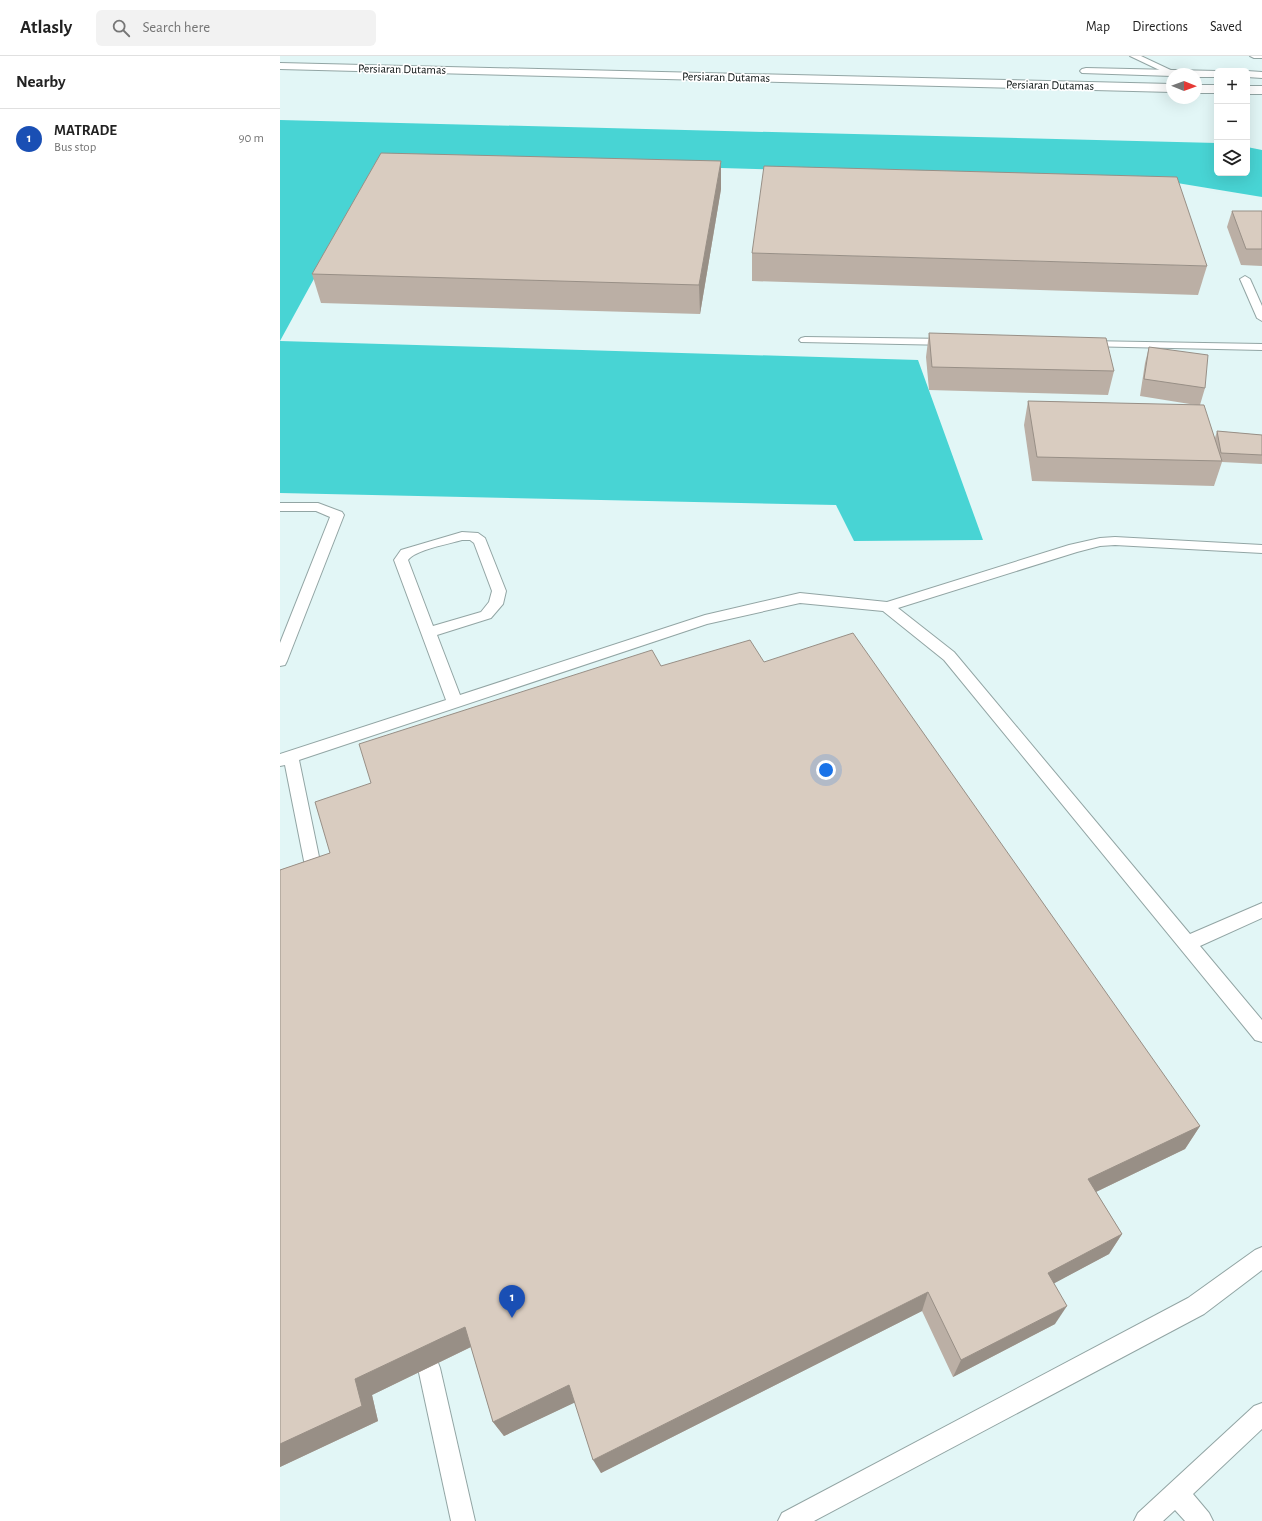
<!DOCTYPE html>
<html lang="en">
<head>
<meta charset="utf-8">
<style>
  body { margin:0; font-family:"Alegreya Sans",sans-serif; background:#f2f2f2; color:#222 }
  .controls { position:absolute; right:12px; top:12px; display:grid; overflow:hidden; border-radius:6px; box-shadow:0 4px 16px #0002 }
  .controls button { width:36px; height:36px; display:grid; place-items:center; padding:0; border:0; border-bottom:1px solid #e0e0e0; background:#fff; color:#222; font:20px sans-serif }
  .compass { position:absolute; left:886px; top:12px; width:36px; height:36px; border-radius:50%; background:#fff; box-shadow:0 4px 16px #0002; rotate:91deg }
  .you { position:absolute; left:546px; top:714px; width:14px; height:14px; margin:-10px; border:3px solid #fff; border-radius:50%; background:#1a73e8; box-shadow:0 0 0 6px #1a73e833 }
  .badge { display:grid; place-items:center; width:26px; height:26px; border-radius:50%; background:#2563eb; color:#fff; font-size:13px; font-weight:700 }
  .pin { position:absolute; translate:-50% -33px; filter:drop-shadow(0 1px 2px #0008) }
  .pin::after { content:''; position:absolute; top:21px; width:14px; height:12px; background:inherit; clip-path:polygon(0 0,100% 0,50% 100%) }
  .list { margin:0; padding:0; list-style:none }
  h2 { display:flex; justify-content:space-between; align-items:center; height:52px; margin:0; padding:0 16px; font-size:17px }
  h2 small { font-size:13px; font-weight:400; color:#767676 }
  .list li { display:grid; grid-template-columns:26px 1fr auto; gap:12px; align-items:center; box-sizing:border-box; height:60px; padding:0 16px; border-top:1px solid #e0e0e0 }
  .list b { display:block; font-size:15px; white-space:nowrap }
  .list p { margin:0; font-size:13px; white-space:nowrap; color:#767676 }
  .list em { font-size:13px; font-style:normal; color:#767676 }
  .icon { flex:none; width:22px; height:22px; fill:none; stroke:currentColor; stroke-width:2; stroke-linecap:round; stroke-linejoin:round }
  .map { position:relative; flex:none; width:982px; height:1465px; overflow:hidden }
  header { display:flex; align-items:center; gap:24px; box-sizing:border-box; height:56px; padding:0 20px; background:#fff; border-bottom:1px solid #e0e0e0 }
  header strong { font-size:19px }
  nav { display:flex; gap:22px; margin-inline-start:auto; font-size:14px }
  .search { width:280px; height:36px; background:#f2f2f2; display:flex; align-items:center; gap:10px; box-sizing:border-box; padding:0 14px; border-radius:6px; color:#767676; font-size:15px }
  main { display:flex }
  aside { flex:1; background:#fff }
  .map>svg:first-child { display:block }
</style>
</head>
<body>
<header>
<strong>Atlasly</strong>
<div class="search"><svg class="icon" aria-label="search" viewBox="0 0 24 24"><circle cx="10" cy="10" r="6"/><path d="M15 15l6 6"/></svg>Search here</div>
<nav><a>Map</a><a>Directions</a><a>Saved</a></nav>
</header>
<main>
<aside>
<h2>Nearby<small></small></h2>
<ul class="list">
<li><span class="badge" style="background:#1a4fb4">1</span><div><b>MATRADE</b><p>Bus stop</p></div><em>90 m</em></li>
</ul>
</aside>
<div class="map">
<svg width="982" height="1465" viewBox="0 0 982 1465">
  <rect width="100%" height="100%" fill="#e2f6f6"/>
  <path fill="#48d4d4" d="M0,64l937,23v30h30v-26l15,3v47l-97,-16 -785,-23 -100,183 638,19 65,180 -129,1 -18,-36 -556,-12z"/>
  <g fill="none" stroke-linecap="round" stroke-linejoin="round">
    <defs>
      <g id="service">
        <path d="M850,0h11l36,17 -7,2z"/>
        <path d="M970,0h12v2h-8z"/>
        <path d="M965,220l5,3 12,27v15l-5,-3 -17,-39z"/>
        <path d="M525,281l145,2 6,3 -6,3 -149,-3 -2,-2 2,-2z"/>
        <path d="M807,285l175,3v6l-179,-4 -2,-2 2,-2z"/>
        <path d="M0,447h38l24,9 2,3 -57,146 -2,4 -5,1v-23l50,-126 -14,-6h-36z"/>
        <path d="M182,476l16,1 7,5 21,53 -3,13 -12,14 -54,17 23,60 245,-80 95,-22 87,9 182,-57 31,-7 15,-1 147,8v8l-147,-8 -15,1 -23,6 -179,56 56,44 236,282 72,-31v15l-62,28 62,74v22l-7,-2 -311,-380 -61,-49 -83,-8 -93,21 -408,136 25,121 -2,5 -6,2 -6,-2 -2,-5 -23,-116 -5,1v-12l166,-54 -52,-140 7,-10zM182,484h8l4,3 18,48 -3,11 -8,10 -48,14 -25,-66c7,-10 41,-16 54,-20z"/>
        <path d="M982,1191v23l-58,44 -390,207h-36l4,-8 406,-215 67,-48z"/>
        <path d="M149,1301l8,3 3,8 35,153h-24l-33,-153 3,-8z"/>
        <path d="M982,1347v26l-69,65 16,19 4,8h-28l-10,-11 -12,11h-29l4,-8 116,-107z"/>
      </g>
      <g id="tertiary">
        <path d="M0,7l892,21v8l-892,-23z"/>
        <path d="M806,12l131,3h2h-2v6h-21v-3h-24v2l-90,-3 -2,-2 2,-2z"/>
        <path d="M965,15h2l15,1v6l-15,-1v-6z"/>
        <rect x="916" y="29" width="21" height="8"/>
        <rect x="967" y="30" width="15" height="8"/>
      </g>
    </defs>
    <use href="#service" stroke="#92a5a4" stroke-width="2"/>
    <use href="#tertiary" stroke="#92a5a4" stroke-width="2"/>
    <use href="#service" fill="#fff" fill-rule="evenodd"/>
    <use href="#tertiary" fill="#fff" fill-rule="evenodd"/>
  </g>
  <g fill="#bbafa5">
    <path d="M441,105v28l-21,125 -379,-11 -9,-29z"/>
    <path d="M952,155h30v55l-21,-1 -14,-38z"/>
    <path d="M472,197l455,13 -9,29 -446,-14z"/>
    <path d="M649,277l185,38 -6,24 -179,-5 -3,-33z"/>
    <path d="M869,291l56,41 -5,17 15,33 2,-7 45,4v29l-40,-2 -8,24 -182,-5 -8,-56 4,-24 168,4 -56,-9 5,-33z"/>
    <path d="M484,606l436,464 -15,23 -89,43 26,42 -13,20 -55,29 1,41 -102,53 -31,-66 -321,162 -26,-71 -71,34 -11,-14 -22,-75 -99,48 6,26 -98,46v-597l50,-17 41,-70 290,-117z"/>
  </g>
  <g fill="#988f86">
    <path d="M441,105v28l-21,125 -1,-29z"/>
    <path d="M920,1070l-15,23 -108,52 11,-22z"/>
    <path d="M842,1178l-13,20 -71,38 10,-19z"/>
    <path d="M648,1236l-6,19 -321,162 -8,-13z"/>
    <path d="M787,1250l-12,18 -102,53 8,-17z"/>
    <path d="M185,1271l12,17 -105,51 6,26 -98,46v-23l75,-65z"/>
    <path d="M289,1329l9,16 -74,35 -11,-14z"/>
  </g>
  <g fill="#d9ccc0" stroke="#988f86">
    <path d="M101,97l340,8 -22,124 -387,-11z"/>
    <path d="M484,110l413,11 30,89 -455,-13z"/>
    <path d="M952,155h30v38h-16z"/>
    <path d="M649,277l177,5 8,33 -182,-4z"/>
    <path d="M869,291l59,8 -3,33 -61,-9z"/>
    <path d="M748,345l176,4 18,56 -185,-4z"/>
    <path d="M937,375l45,4v20l-41,-2z"/>
    <path d="M573,577l347,493 -112,53 34,55 -74,39 19,33 -106,54 -33,-68 -335,168 -24,-75 -76,37 -28,-95 -110,52 7,27 -82,38v-574l50,-17 -15,-51 56,-19 -12,-39 293,-94 9,16 89,-26 14,22z"/>
  </g>
  <g text-anchor="middle" dominant-baseline="central" stroke-width="3.5" stroke-linejoin="round" paint-order="stroke">
    <g font-size="12" fill="#0a1111" stroke="#fff">
      <text transform="translate(122 13) rotate(1)">Persiaran Dutamas</text>
      <text transform="translate(446 21) rotate(1)">Persiaran Dutamas</text>
      <text transform="translate(770 29) rotate(1)">Persiaran Dutamas</text>
    </g>
  </g>
</svg>
<div class="controls">
<button>+</button>
<button>−</button>
<button><svg class="icon" aria-label="layers" viewBox="0 0 24 24"><path d="M12 4l9 5-9 5-9-5zM3 14l9 5 9-5"/></svg></button>
</div>
<svg class="compass" viewBox="-18 -18 36 36"><path d="M0-13l5 13h-10z" fill="#e53935"/><path d="M0 13l5-13h-10z" fill="#767676"/></svg>
<div class="you"></div>
<div class="pin badge" style="left:232px;top:1262px;background:#1a4fb4">1</div>
</div>
</main>
</body>
</html>
